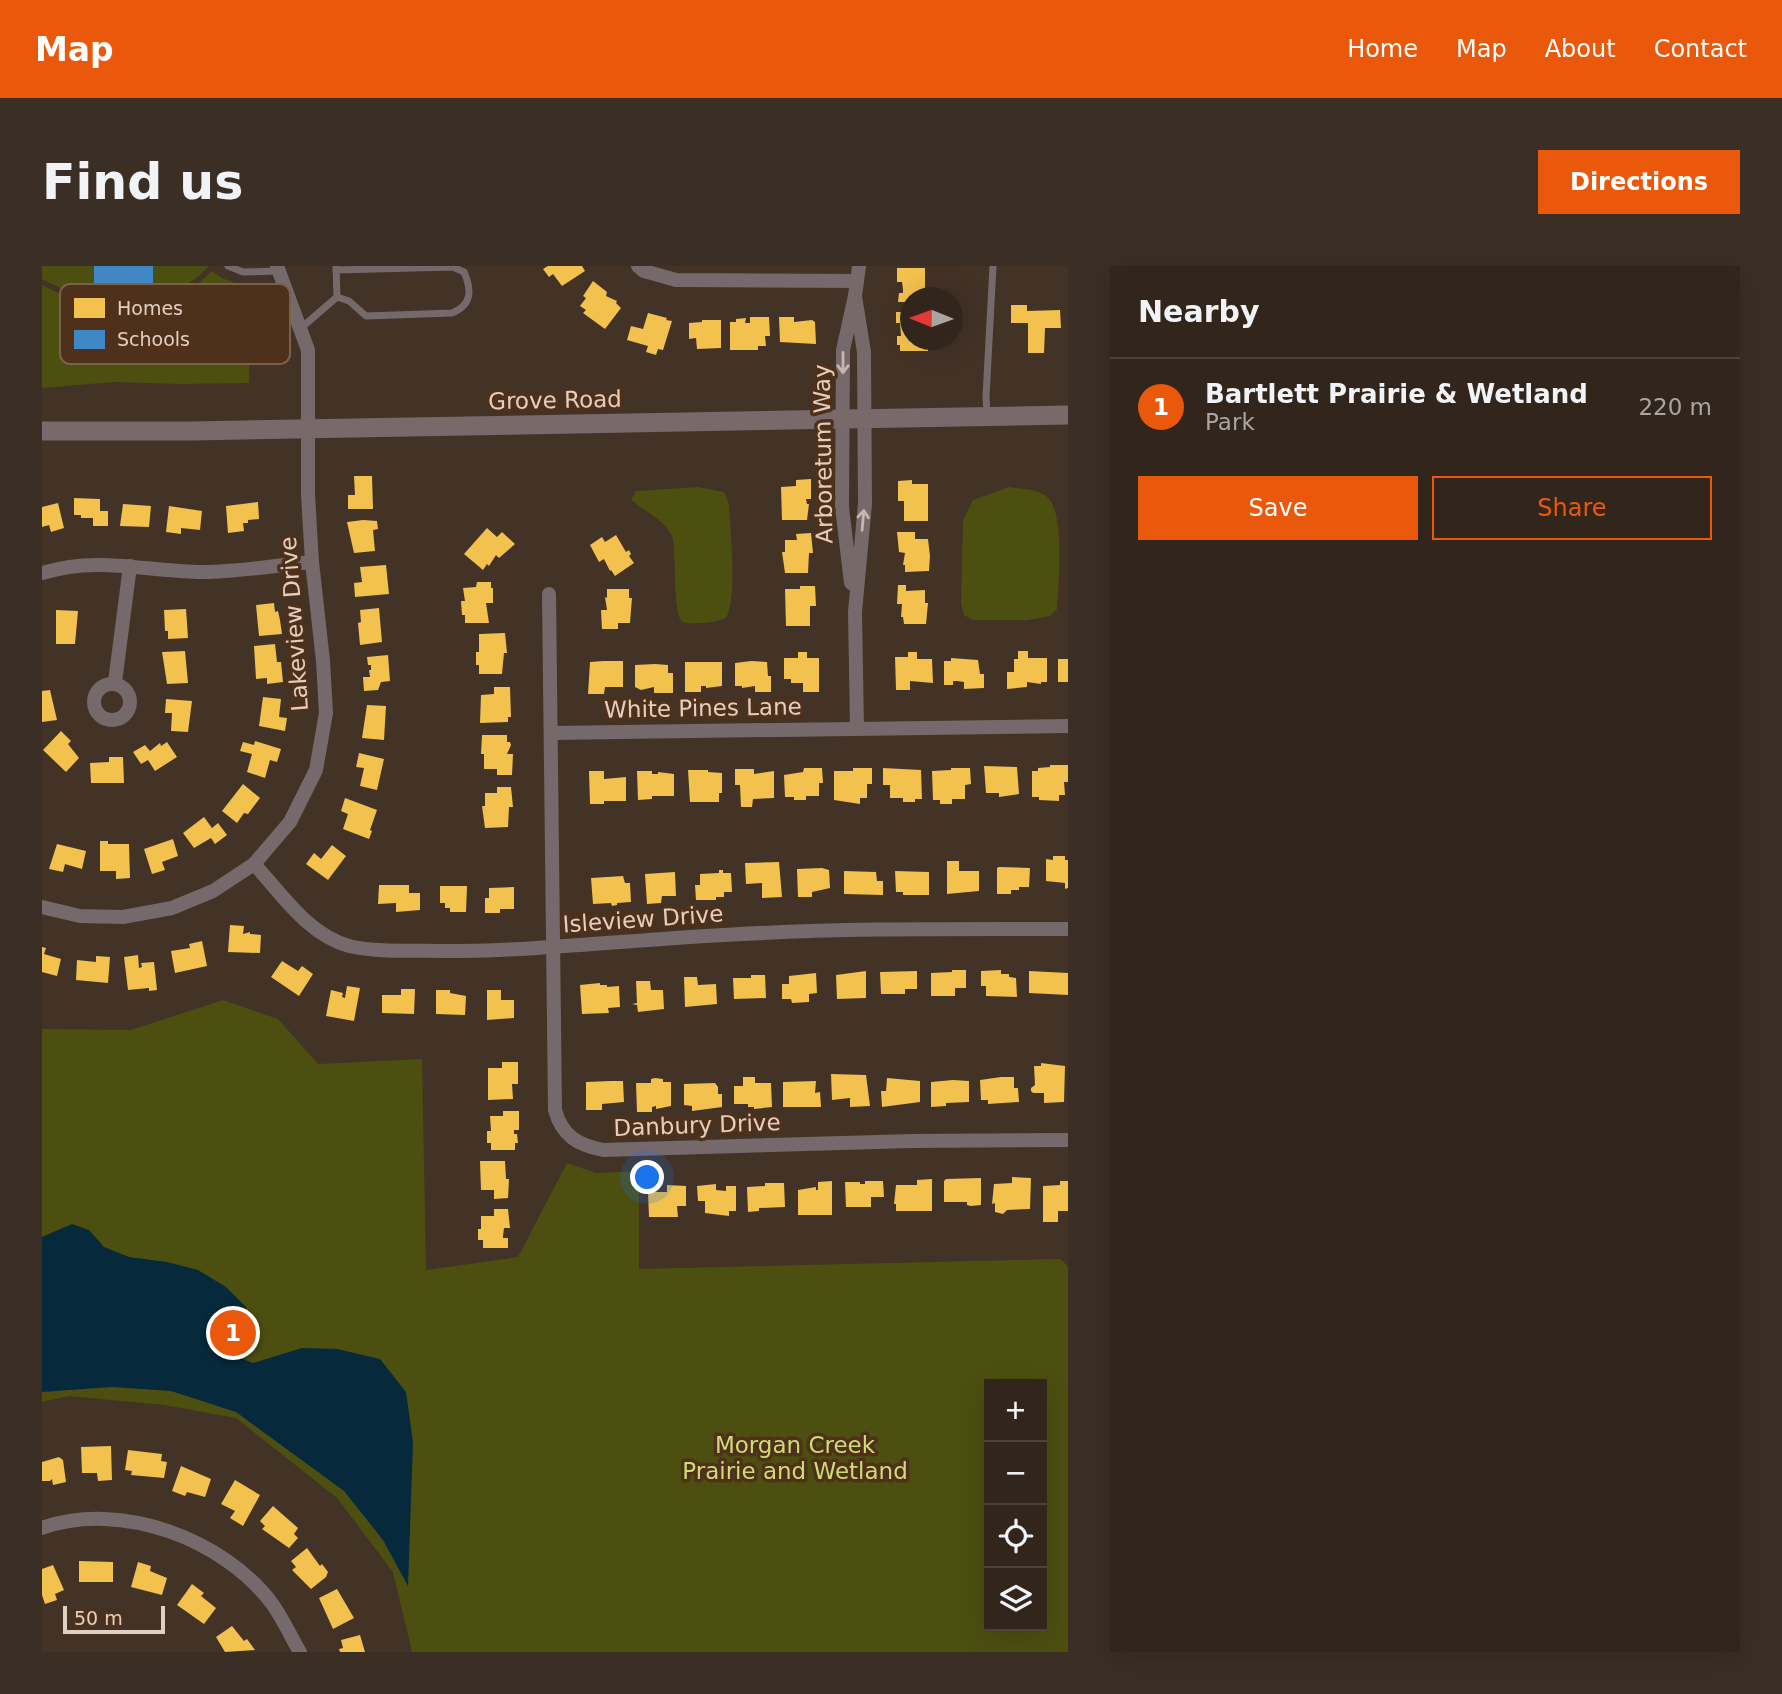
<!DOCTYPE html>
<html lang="en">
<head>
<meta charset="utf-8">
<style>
  body { margin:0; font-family:"DejaVu Sans",sans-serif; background:#3a2e25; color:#f1f3f6 }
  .controls { position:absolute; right:21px; bottom:21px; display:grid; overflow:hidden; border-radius:0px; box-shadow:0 7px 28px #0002 }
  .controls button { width:63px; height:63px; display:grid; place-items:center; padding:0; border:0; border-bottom:2px solid #4d433b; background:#32261c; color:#f1f3f6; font:35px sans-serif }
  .compass { position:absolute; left:858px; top:21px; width:63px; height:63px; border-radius:50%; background:#32261c; box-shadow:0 7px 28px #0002; rotate:271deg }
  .scale { position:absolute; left:21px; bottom:18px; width:102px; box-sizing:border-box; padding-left:7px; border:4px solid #e3cfc2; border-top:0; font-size:19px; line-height:24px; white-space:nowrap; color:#e3cfc2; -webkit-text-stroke:5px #4f301a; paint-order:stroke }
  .you { position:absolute; left:606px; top:912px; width:24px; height:24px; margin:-18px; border:5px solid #fff; border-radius:50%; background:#1a73e8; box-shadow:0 0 0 10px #1a73e833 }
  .badge { display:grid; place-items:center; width:46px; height:46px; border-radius:50%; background:#ea580c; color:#fff; font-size:23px; font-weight:700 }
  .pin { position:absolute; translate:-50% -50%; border:4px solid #fff; box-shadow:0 2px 7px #0006 }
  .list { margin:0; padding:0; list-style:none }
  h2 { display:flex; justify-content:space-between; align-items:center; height:91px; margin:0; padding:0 28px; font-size:30px }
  h2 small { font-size:23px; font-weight:400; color:#a8a5a3 }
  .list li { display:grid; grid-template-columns:46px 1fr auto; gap:21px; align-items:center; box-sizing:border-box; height:98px; padding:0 28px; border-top:2px solid #4d433b }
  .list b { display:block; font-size:26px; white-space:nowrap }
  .list p { margin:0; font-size:23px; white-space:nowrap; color:#a8a5a3 }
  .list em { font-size:23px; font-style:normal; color:#a8a5a3 }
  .actions { display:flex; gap:14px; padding:21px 28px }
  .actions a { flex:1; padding:16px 0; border:2px solid #ea580c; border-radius:0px; text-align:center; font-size:24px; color:#ea580c }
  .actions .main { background:#ea580c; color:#fff }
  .icon { flex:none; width:38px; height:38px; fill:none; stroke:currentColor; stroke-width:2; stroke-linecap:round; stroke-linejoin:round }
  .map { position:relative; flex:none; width:1026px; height:1386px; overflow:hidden; border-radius:0px }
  header { display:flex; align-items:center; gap:42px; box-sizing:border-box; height:98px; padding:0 35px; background:#ea580c; color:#fff }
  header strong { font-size:33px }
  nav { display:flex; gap:38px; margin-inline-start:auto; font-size:24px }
  .intro { display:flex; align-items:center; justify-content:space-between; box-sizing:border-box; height:168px; padding:0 42px }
  h1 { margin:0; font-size:49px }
  .button { padding:18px 32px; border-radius:0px; background:#ea580c; color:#fff; font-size:24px; font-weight:700 }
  main { display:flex; gap:42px; padding:0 42px }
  aside { flex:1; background:#32261c; border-radius:0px; box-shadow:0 7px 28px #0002 }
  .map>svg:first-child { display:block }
</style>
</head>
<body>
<header>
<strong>Map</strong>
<nav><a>Home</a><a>Map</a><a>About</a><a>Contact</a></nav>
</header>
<div class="intro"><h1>Find us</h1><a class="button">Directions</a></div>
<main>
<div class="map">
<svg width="1026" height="1386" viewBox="0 0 1026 1386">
  <rect width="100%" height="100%" fill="#433226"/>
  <g fill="#4c4f10" fill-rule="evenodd">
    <path d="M0,0h52l1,20h25v14c-24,6 -56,-10 -78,-21z"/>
    <path d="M111,0h55v1c-20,22 -47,32 -77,33l-2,-14 24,-1z"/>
    <path d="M170,5l10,7 21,8v15l7,1 -1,81 -69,1 -66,-2 -72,6v-103c41,22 102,33 144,7 10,-6 18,-14 26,-21z"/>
    <path d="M656,221l26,5 5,12c1,27 9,93 -3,114 -9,4 -18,5 -27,5 -5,0 -12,1 -16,-1 -11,-6 -6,-70 -11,-86 -7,-16 -28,-25 -41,-36l5,-9z"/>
    <path d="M967,221c11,2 28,2 37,9 20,14 12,89 11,113l-7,7 -22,4h-55l-9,-5 -3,-11 2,-84 10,-20z"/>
    <path d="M181,734l55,19 40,45 104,-5 4,211 92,-13 49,-94 29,10 43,-2v98l421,-10 8,7v386h-656l-19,-80 -56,-74 -101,-80 -72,-13 -95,-9 -27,6v-373l89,1zM947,1118h53v242h-53z"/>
  </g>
  <path fill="#062a3c" d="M30,958l17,6 15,17 25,10 38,5 31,8 28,17 20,20 1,25 -9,19 2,7 13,5 49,-15 35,1 43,10 26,33 7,50 -5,144 -25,-46 -39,-49 -108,-79 -65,-21 -59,-4 -70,5v-155z"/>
  <g fill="#f2c14e">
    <path d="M506,0h34l3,5 -23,15 -9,-12 -4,3 -6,-8z"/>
    <path d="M855,2h28v30h-14v4h-13l1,-9h4v-4l-1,-7h-5z"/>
    <path d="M551,15l14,11 -1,4 11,5 -1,2 5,5 -16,21 -22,-16 3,-3 -6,-4 6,-8 -3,-2z"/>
    <path d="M969,39h16v6l33,-1 1,18h-16l-1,25h-16v-30h-17z"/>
    <path d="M854,46h15v28h17v11h-28v-6h-3v-9h4l-1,-13h-4z"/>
    <path d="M606,47l19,5 -1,2 6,1 -9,29 -5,-1 -2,6 -10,-3 2,-6 -21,-6 4,-14 12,3z"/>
    <path d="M708,51h19l1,19h-5l1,10h-8v4h-28v-28h6v-3l10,-1 -1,5h5z"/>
    <path d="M737,51h15v5l18,-2 3,2 1,22 -36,-2z"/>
    <path d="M660,54h19v28l-24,1 -1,-11 -7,1v-16l13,-1z"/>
    <path d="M312,210h18l1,33h-25v-14h7z"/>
    <path d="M769,213v20h-5l1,5h2l-2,16h-25l-1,-33 15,-1v-6z"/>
    <path d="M870,214v4h16v37h-24v-20h-6v-20z"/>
    <path d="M32,232l26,1v12h8v15h-15v-8h-12v-3h-7z"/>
    <path d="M216,236l1,17 -11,1v3h-5l1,8 -16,2 -2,-27z"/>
    <path d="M16,237l6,25 -13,4 -2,-7 -7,2v-20z"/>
    <path d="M81,238l28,2 -2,21 -29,-1z"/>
    <path d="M127,240l33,5 -2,19 -19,-2v6l-15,-2z"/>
    <path d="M321,254l14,1 1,8 -5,1 2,21 -21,2 -7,-31z"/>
    <path d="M445,262l10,9 5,-5 13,12 -16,14 -3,-3 -7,11 -2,-2 -4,6 -19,-16z"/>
    <path d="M855,266h18v7h13l2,17 -1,15 -24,1v-7h-2l2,-12 -6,-1z"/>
    <path d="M769,267l2,20h-4l-1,20h-23l-3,-21h3v-12h12l-1,-6z"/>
    <path d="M574,269l10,17 3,-2 2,4 -2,2 5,7 -19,13 -4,-6 -1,1 -6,-12 -5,3 -9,-17 12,-8 3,5z"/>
    <path d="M344,299l3,29 -34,3 -1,-14 8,-1 -2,-15z"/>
    <path d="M435,316h14v6h2v15h-7l3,20h-24v-8h-3l-1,-14h4l-2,-13 13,-1z"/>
    <path d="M856,319h8v6l19,-1v13h3l-2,21h-22l-1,-7h-2l1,-13h-5z"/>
    <path d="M758,320h15l1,20h-6v20h-24l-1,-37h15z"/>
    <path d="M565,323h22v9h3l-2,25h-12v6h-16l-1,-19h6l-2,-13 2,1z"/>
    <path d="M232,337l1,9 3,-1 2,9 2,14 -23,2 -3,-31z"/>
    <path d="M337,342l3,34 -22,3 -2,-22 3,-1 -1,-12z"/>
    <path d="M144,343l2,29 -20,1v-8h-3l-1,-21z"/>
    <path d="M14,344l22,1 -3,33h-19z"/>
    <path d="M463,367l2,20h-3l-2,21h-23v-9h-3v-13h3v-18z"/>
    <path d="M233,378l2,18h4l2,20 -16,2v-6l-11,1 -2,-33z"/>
    <path d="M143,385l3,32 -21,1 -5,-32z"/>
    <path d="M976,385h10v7h19v24h-6v2l-14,-2v5l-20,2v-17h7v-13h4z"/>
    <path d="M756,386h9v6h12v34h-16v-9h-12v-4h-7v-21h14z"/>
    <path d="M866,386h9v7h15l1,24 -23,-2v9h-14l-1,-33h13z"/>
    <path d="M346,389l2,26 -9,1 -3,8 -14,1 -1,-14h7l-1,-7h2v-5h-3l-1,-8z"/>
    <path d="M909,392l27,2 2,14h4v14l-20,1v-7l-7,-1h-4v4h-9v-24h7z"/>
    <rect x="1016" y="393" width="10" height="23"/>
    <path d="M561,395h20v26h-18l-1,7h-16l2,-32z"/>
    <path d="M709,395l16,1 1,14h3v16h-16v-6l-13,2v-2h-7v-23z"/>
    <path d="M643,396h37v24l-16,2v-2h-5v6h-16z"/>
    <path d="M613,398l13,1v8h5v20h-19v-6l-13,3 -6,-3v-22z"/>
    <path d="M452,421h16l1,30h-3v5l-28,1 1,-28 13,-1z"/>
    <path d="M8,424l7,30 -15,2v-31z"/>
    <path d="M221,431l18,2 -2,18 8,1 -2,13 -26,-5z"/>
    <path d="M124,433l26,2 -4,31 -17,-1 1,-18h-7z"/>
    <path d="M325,439l19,1 -2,34 -22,-2z"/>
    <path d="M19,465l10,10 -3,3 11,14 -13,14 -23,-22z"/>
    <path d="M440,469h25v7h3l1,3 -4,9h6l-1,21h-15v-6h-13v-15h-3z"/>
    <path d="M213,475l26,8 -4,13 -7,-2 -5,18 -18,-6 5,-18 -12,-3 3,-9 11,3z"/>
    <path d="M125,476l10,15 -22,14 -7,-11 -7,4 -8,-12 12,-7 5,6 10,-8 1,3z"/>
    <path d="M317,487l25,6 -7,31 -17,-4 4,-18 -8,-1z"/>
    <path d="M67,491h14l1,26h-33l-1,-20 19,-1z"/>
    <path d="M1008,499h18v17h-4l1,13h-6v6l-20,-1v-3h-7v-26h6v-3l12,-1z"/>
    <path d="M942,500l33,1 2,27 -20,3v-4h-13z"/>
    <path d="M762,502h18l1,15h-4v13h-13v4h-12v-3h-9l-1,-22 19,-3z"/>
    <path d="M811,502h19v16h-5v14h-7v6l-26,-4v-29h19z"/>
    <path d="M841,502l38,2 1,29h-7v3h-12v-4h-13v-13h-7z"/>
    <path d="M909,502h19l1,16 -6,1v14h-13v5h-12v-4h-7l-1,-29 19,-1z"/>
    <path d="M693,503h19v5l20,-3v27l-21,1 -1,8h-11l-1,-22h-5z"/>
    <path d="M646,504h20v2l14,1v20h-3v9h-29z"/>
    <path d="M547,505h15v8l22,-2v24h-22v3h-14z"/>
    <path d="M595,505h15v3h6v-2l16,2v22h-22v3l-14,1z"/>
    <path d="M201,518l17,14 -12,16 -4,-1 -7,10 -15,-12z"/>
    <path d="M455,521h14l2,20h-4l-1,20 -23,1 -3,-22h3v-13h12z"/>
    <path d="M303,532l32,12 -7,20 2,1 -3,8 -26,-10 5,-15 -7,-3z"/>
    <path d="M162,551l8,11 6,-5 9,12 -12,9 -4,-6 -17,10 -11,-15z"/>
    <path d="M131,573l5,17 -16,6 3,8 -13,4 -8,-25z"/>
    <path d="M58,575h8v3h21l1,34 -14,1v-8h-16z"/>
    <path d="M15,578l29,7 -4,18 -17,-5 -2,8 -14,-3z"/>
    <path d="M290,579l14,11 -18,24 -22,-16 8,-11 7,6z"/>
    <path d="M1011,590h12v4h3v28l-3,1v-6l-19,-2v-22l7,1z"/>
    <path d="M905,595h12v10h20v20l-32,3z"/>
    <path d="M737,596l3,35 -20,1v-15l-16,1 -1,-21z"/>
    <path d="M957,601l31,1 -1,19h-10v3h-8v4h-14v-26z"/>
    <path d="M780,602l7,2 1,18 -18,4v5h-14l-1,-28z"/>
    <path d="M677,604h4v3h8l1,19h-8v5h-8v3h-20l-1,-15h5v-11l19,-1z"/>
    <path d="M802,605l32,1 1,9h6v14l-39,-1z"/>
    <path d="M853,605l34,1v23h-26v-3h-7z"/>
    <path d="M633,606l1,24h-14l-1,7 -14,1 -2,-30z"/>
    <path d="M581,610l2,7h5l1,19 -14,1v2l-5,1 -1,-3 -18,1 -2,-26z"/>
    <path d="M337,619h30v8h11v17l-24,2v-9l-18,1z"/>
    <path d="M398,620h27l-1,26h-16v-4h-5v-5h-5z"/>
    <path d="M472,621v22h-14v4h-15v-15h4v-10z"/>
    <path d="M188,659l14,1 -1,8 7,-2v2l11,1 -1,18 -32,-1z"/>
    <path d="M160,675l5,25 -32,7 -4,-22 19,-3 -1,-4z"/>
    <path d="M0,681l4,1 -2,6 17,5 -4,17 -15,-4z"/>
    <path d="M96,689l1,13 3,-1 -1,-4 13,-1 3,28 -8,1v-3l-21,2 -4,-33z"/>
    <path d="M54,690l14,1 -2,26 -32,-3 1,-20 19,2z"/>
    <path d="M240,695l16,10 4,-5 11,8 -14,22 -28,-19z"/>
    <path d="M910,704h14v18h-11v8h-24v-23l21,-1z"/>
    <path d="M959,704v4h8v3l7,1 1,19 -31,-1v-10h-5v-15z"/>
    <path d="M824,705v27l-29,1 -1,-24z"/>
    <path d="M875,705v18h-12v5h-24l-1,-22z"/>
    <path d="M987,705l39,2v22l-39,-2z"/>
    <path d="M774,707l1,20 -8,1v8l-17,1 -1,-4h-9v-15h7v-8z"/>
    <path d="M709,709h14l1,23 -32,1 -1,-21h18z"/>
    <path d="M642,711h13l1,8 18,-1 1,20 -32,3z"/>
    <path d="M594,715h14l1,9h12l1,19 -26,3 -1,-7 -5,-1 5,-1z"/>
    <path d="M558,717v2h7v2l12,-1 1,21 -12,1 1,5 -27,1 -2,-29z"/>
    <path d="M305,720l13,2 -6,33 -28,-5 5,-26 12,3 -1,4 3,1z"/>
    <path d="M359,723h14l-1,25 -32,-1v-18h19z"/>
    <path d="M394,724h14v3l16,3 -1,19 -29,-1z"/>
    <path d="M445,724h14v10h13v18l-27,2z"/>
    <path d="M460,796h16v22h-6l1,15 -25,1v-32h14z"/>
    <path d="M999,797l24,3 -1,36 -20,1v-10h-11l-2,-2v-3l4,-3 -1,-19h7z"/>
    <path d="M789,808l35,1 4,31 -20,1v-9l-18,2z"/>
    <path d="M701,811h12v6h16l1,24 -18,2v-2h-6v-3h-14v-18h9z"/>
    <path d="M959,811h13v11h4l1,14 -31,2v-4h-7l-1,-20z"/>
    <path d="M613,812l8,1v3h8v24l-15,3v-3l-4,1v5h-15l-1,-29h15v-4z"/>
    <path d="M845,812l33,3v21l-38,5 -1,-16h5z"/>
    <path d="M911,814l16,1v21l-23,1v3l-15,1v-25z"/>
    <path d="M569,815h12l1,21 -22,2v6h-16v-28z"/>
    <path d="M774,815l-1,12 5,-1 1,15h-38v-25z"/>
    <path d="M673,817l3,4v7h4v13l-30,4v-5l-8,-1v-21z"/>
    <path d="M461,845h16v19h-5v4h3l1,9h-3v7h-24v-7h-4v-12h4l-1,-15h13z"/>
    <path d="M438,895h25l1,18h3l-1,19 -14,1v-9h-13z"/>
    <path d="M970,911l19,1 -1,31 -23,1 -4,4 -8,-2v-9l-3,1 2,-20 18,-1z"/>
    <path d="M939,912v27l-10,1 -4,-1v-3h-23v-21l2,-2z"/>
    <path d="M890,913v32h-36v-7h-2l2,-19h21v-5z"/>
    <path d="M790,915v34h-34v-25l18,-3v3h2v-8z"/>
    <path d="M823,915h18l1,16h-13v10h-25l-1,-25h15v2h5z"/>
    <path d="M1018,915h8v30h-10v11h-15v-36l17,-1z"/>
    <path d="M723,917h19l1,24 -26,1v3l-11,1 -1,-25 18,-1z"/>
    <path d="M674,918v6l10,1v-5h10v25h-7v5l-24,-3v-12h-7l-1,-15z"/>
    <path d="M625,919l19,1v20h-9l1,11h-29l-1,-25h19z"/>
    <path d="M452,943h14l2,19h-6l-1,8v2h5v10h-25v-8h-5v-11h3v-13h13z"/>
    <path d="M69,1180l1,34 -14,1 -1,-8h-15l-1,-26z"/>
    <path d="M86,1184l34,4 -1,7 6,1 -3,16 -33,-3 1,-4 -7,-1z"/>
    <path d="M17,1191l4,3 3,22 -13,3 -1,-6 -2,2h-8v-19z"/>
    <path d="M139,1200l30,13 -6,18 -18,-5 -2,4 -13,-5z"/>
    <path d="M193,1214l25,15 -17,31 -13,-8 5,-7 -14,-7z"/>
    <path d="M231,1240l25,22 -4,6 4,4 -9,10 -27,-19 3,-3 -5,-5z"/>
    <path d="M265,1282l13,18 2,-2 6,8 -2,5 -15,12 -19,-19 4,-3 -5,-6z"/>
    <path d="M37,1295l34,1v20h-34z"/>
    <path d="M96,1296l13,4 -1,5 17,7 -5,17 -31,-8z"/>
    <path d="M11,1299l11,25 -9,4 2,6 -12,4 -3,-9v-26z"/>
    <path d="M150,1318l12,9 -3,3 15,12 -12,16 -27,-19z"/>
    <path d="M295,1323l17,29 -21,11 -14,-31z"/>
    <path d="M190,1360l12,15 3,-2 8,11 -30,2 -9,-15z"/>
    <path d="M318,1369l5,17h-25l-1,-3 4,-1 -2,-8z"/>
  </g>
  <path fill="#3f88c5" d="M52,0h59v19l-59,1z"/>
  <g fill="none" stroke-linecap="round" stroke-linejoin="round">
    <g stroke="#75696b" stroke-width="7">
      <path d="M186,0l15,6 35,-1"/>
      <path d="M294,0l1,31"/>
      <path d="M294,4l117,-3 11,5c8,18 8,33 -12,41l-86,3 -17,-15 -12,-4"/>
      <path d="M259,62l36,-31"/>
      <path d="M945,147l-1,-16 7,-131"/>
    </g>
    <g stroke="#75696b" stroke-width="14">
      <path d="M596,0l6,5 32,9 181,1"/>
      <path d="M813,30l9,56 1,152 -10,108 2,116"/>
      <path d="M0,307c57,-17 100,-2 156,-1 36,1 78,-7 114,-10"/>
      <path d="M809,317l-9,-76 1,-157 12,-54 4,-30"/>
      <path d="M507,328l6,516c7,26 23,35 48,40l309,-9 156,-1"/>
      <path d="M73,416l15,-116"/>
      <circle cx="70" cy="436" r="18"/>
      <path d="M509,467l517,-7"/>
      <path d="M212,598c28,30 54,71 95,82 31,7 64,4 95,5 94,0 186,-11 280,-16 114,-7 229,-6 344,-6"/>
      <path d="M0,641l38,9 43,1 49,-9 41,-17 41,-27 36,-42 26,-52 10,-57 -3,-52 -11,-99 -4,-67v-145l-31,-84"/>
      <path d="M0,1262c78,-28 183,11 231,77 10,14 18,32 27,47"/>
    </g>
    <path stroke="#79696b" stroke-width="19" d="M0,165h150l876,-16"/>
  </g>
  <defs><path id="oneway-shaft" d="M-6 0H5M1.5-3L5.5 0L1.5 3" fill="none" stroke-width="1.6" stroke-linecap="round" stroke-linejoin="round" transform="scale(1.75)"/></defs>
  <g stroke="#c8b6ac">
    <use href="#oneway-shaft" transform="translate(801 97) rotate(90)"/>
    <use href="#oneway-shaft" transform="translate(821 254) rotate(-85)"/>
  </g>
  <g text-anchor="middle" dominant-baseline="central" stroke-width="7" stroke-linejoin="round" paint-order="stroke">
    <g font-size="23" fill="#e3cfc2" stroke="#4f301a">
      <text transform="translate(513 134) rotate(-1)">Grove Road</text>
      <text transform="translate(781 188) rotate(-91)">Arboretum Way</text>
      <text transform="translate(252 358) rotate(-94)">Lakeview Drive</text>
      <text transform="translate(661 442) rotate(-1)">White Pines Lane</text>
      <text transform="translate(601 653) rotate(-4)">Isleview Drive</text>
      <text transform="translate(655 859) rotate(-2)">Danbury Drive</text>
    </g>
    <g font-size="23" fill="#cedc75" stroke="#4f301a">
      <text x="753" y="1179">Morgan Creek<tspan x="753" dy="26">Prairie and Wetland</tspan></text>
    </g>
  </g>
  <rect x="18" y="18" width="230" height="80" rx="10" fill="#4f301a" stroke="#7b604c" stroke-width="2"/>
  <rect x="32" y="32" width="31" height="20" fill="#f2c14e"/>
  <rect x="32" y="64" width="31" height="19" fill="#3f88c5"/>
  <g font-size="19" fill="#e3cfc2">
    <text x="75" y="49">Homes</text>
    <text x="75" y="80">Schools</text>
  </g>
</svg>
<div class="controls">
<button>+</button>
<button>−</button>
<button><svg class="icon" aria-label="locate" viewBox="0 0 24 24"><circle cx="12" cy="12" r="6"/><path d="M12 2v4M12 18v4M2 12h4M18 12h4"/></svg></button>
<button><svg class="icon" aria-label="layers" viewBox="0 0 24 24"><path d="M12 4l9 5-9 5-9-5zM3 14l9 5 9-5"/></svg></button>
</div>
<svg class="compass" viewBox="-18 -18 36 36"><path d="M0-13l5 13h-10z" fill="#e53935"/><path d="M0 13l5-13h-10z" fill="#a8a5a3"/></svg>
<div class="scale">50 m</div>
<div class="you"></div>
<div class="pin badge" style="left:191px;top:1067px">1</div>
</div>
<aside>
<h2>Nearby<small></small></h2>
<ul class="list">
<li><span class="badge">1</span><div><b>Bartlett Prairie &amp; Wetland</b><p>Park</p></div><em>220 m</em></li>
</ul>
<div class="actions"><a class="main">Save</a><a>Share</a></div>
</aside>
</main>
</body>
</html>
